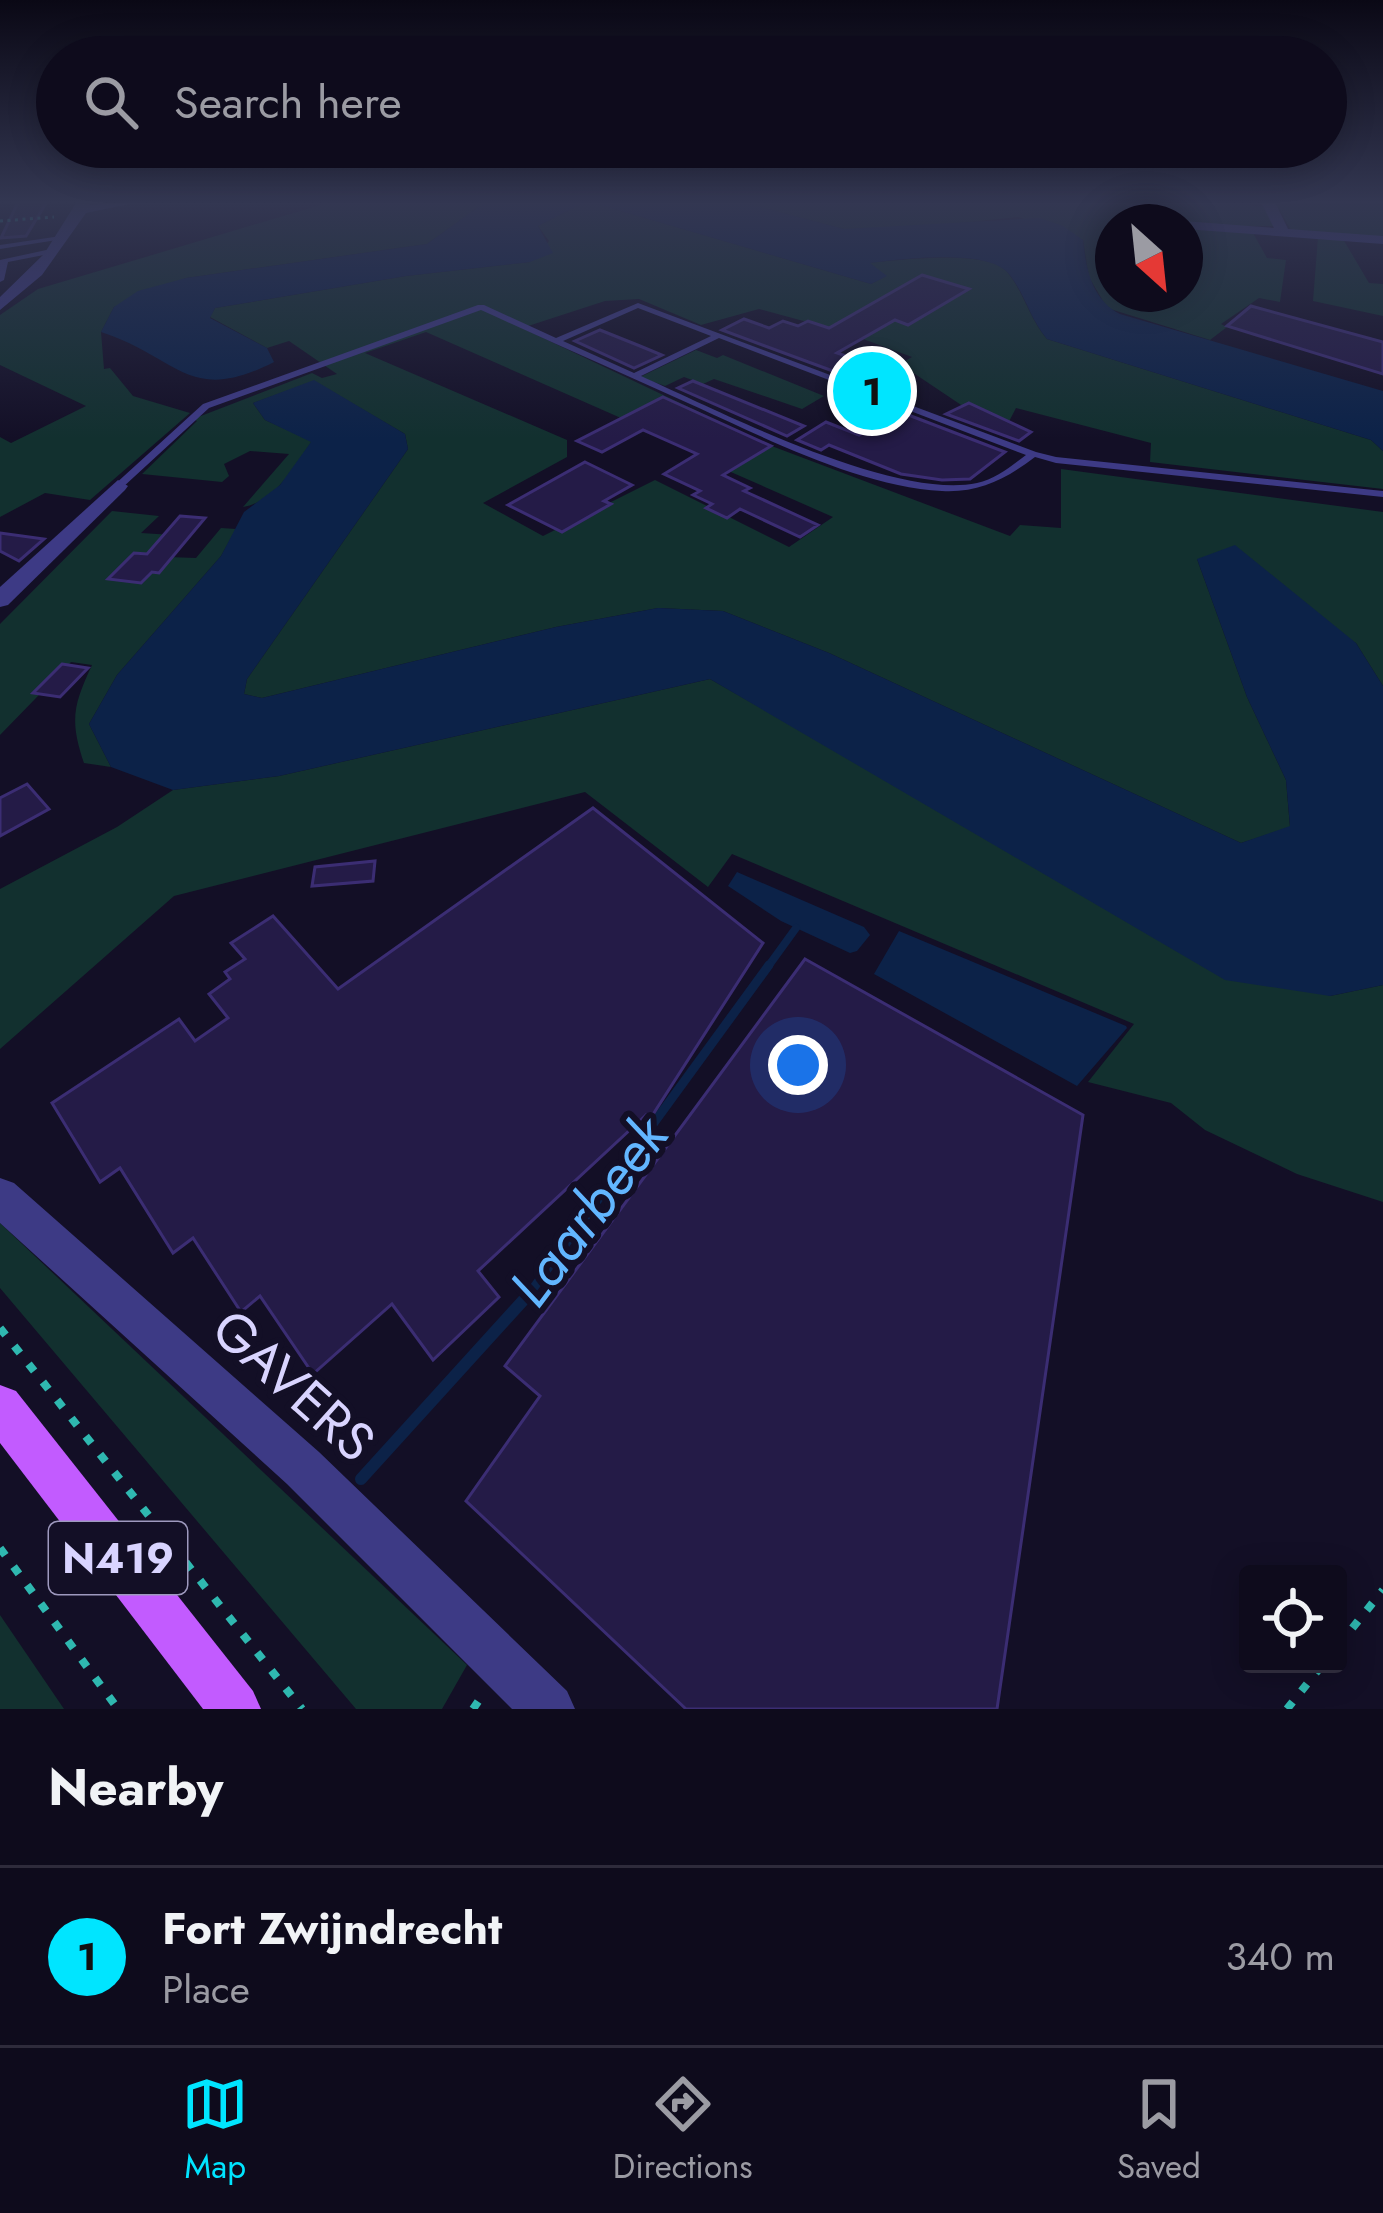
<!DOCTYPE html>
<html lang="en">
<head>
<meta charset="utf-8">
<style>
  body { margin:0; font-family:Jost,sans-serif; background:#1c1929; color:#f1f3f6 }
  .controls { position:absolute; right:36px; bottom:36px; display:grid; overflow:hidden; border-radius:12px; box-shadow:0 6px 30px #0003 }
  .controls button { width:108px; height:108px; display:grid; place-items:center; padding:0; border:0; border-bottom:3px solid #2e2b3b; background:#0e0b1c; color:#f1f3f6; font:60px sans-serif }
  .compass { position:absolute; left:1095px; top:204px; width:108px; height:108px; border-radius:50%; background:#0e0b1c; box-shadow:0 6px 30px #0003; rotate:153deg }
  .you { position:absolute; left:798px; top:1065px; width:42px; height:42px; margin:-30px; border:9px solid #fff; border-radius:50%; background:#1a73e8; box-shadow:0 0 0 18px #1a73e833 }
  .badge { display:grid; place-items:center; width:78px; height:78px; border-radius:50%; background:#00e5ff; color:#111; font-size:39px; font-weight:700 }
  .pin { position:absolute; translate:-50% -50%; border:6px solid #fff; box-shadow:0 3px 12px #0006 }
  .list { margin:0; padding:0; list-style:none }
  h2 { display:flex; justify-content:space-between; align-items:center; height:156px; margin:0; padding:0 48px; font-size:51px }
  h2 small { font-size:39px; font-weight:400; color:#9b9ba3 }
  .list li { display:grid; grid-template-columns:78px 1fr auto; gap:36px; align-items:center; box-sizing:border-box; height:180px; padding:0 48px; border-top:3px solid #2e2b3b }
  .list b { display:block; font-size:45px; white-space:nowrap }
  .list p { margin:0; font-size:39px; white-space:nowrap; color:#9b9ba3 }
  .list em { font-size:39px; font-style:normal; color:#9b9ba3 }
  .icon { flex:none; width:66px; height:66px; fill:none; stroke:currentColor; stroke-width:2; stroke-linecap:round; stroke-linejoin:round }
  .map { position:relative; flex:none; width:1383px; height:1709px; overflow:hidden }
  .search { position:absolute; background:#0e0b1c; box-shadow:0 6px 30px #0003; left:36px; right:36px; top:36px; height:132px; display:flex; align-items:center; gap:30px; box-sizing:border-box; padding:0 42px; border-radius:66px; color:#9b9ba3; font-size:45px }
  .sheet { height:336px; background:#0e0b1c }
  nav { display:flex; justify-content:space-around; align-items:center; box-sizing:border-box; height:168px; border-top:3px solid #2e2b3b; background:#0e0b1c; font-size:33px; color:#9b9ba3 }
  nav a { display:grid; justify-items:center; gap:6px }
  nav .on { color:#00e5ff }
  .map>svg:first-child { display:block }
</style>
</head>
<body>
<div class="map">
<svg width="1383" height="1709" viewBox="0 0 1383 1709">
  <rect width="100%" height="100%" fill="#130f26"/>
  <g fill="#12302f">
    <path d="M337,200h151l-61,44 -241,34 -72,29 -13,25 3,37 6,-1 23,28 57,17 -100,87 -45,-7 -45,24v-80l11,6 75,-37 -86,-41v-50l38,-26z"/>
    <path d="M734,200h383l55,22h-59v72h72v-67l68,6 14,25 19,2 -6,42 -21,-4 -38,26 6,3 -17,13 -103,-32 -18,-31 -6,-37 -65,-23 -115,12h-59z"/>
    <path d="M1128,200h76l61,7 10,19h-76z"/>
    <path d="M1274,200h109v37l-91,-5z"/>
    <path d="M587,201l284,83 15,-8 -18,-13c31,-3 121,-15 140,10 16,20 22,46 39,66l324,101 12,11v38l-233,-27 1,-19 -135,-35 -13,25 -103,-69 12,-7 -68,-25 -85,-23 -58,16 -62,-26 -34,2 -83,27 213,101 -37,23 -272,-120 -61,21 202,87v17l-84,46 60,33 112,-56 134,67 44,-30 -109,-48 45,-24 241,91 10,-11 41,3v-59l322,43v174l-27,-43 -159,-84 50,138 39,83 4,47 -49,16 -412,-190 -106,-42 -65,-3 -102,19 -294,71 -18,-4 3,-15 161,-230 -3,-15 -91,-53 -61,22 12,17 47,21c-17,25 -37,61 -69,66l46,-53 -39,-3 -26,13 5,12 -7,6 -80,-8 55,-53 -4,-2 119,-46 10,5 15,-4 -48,-33 -22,7 -57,-31 5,-9 191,-32 124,-14 19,-21 -11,-15z"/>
    <path d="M1318,237l25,2 26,44 14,1v32l-70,-15z"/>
    <path d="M696,350l21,8 6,-3 101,41 -22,13 -88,-30 -11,5 -19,-7 -19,9 -25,-9z"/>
    <path d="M112,511l47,5 -18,17 48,3 -21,21 28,1 25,-30 15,1 -15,27 -104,119 -28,49 22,43 -27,-4c-15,-44 -10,-59 8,-98l-21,-3 -71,73v-111z"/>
    <path d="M710,679l100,57 520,260 53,-11v217l-86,-28 -92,-44 -34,-27 -83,-21 46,-58 -402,-170 -24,33 -123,-95 -411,104 -174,153v-160l117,-62 56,-37 106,-14z"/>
    <path d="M0,1223l467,442 -25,44h-86l-356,-421z"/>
    <path d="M0,1615l64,94h-64z"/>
  </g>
  <g fill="#0c2248">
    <path d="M488,200h246l110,29 196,-11 23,8 20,14c3,29 9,60 37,74l263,77v60l-12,-11 -324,-101c-17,-20 -22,-45 -38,-65 -20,-26 -108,-15 -139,-11l17,13 -16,8 -284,-83 -49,25 15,27 -23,9 -124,14 -191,32 -5,10 57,30 7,14c-86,44 -95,-5 -173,-30l13,-25 24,-16 48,-13 241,-34z"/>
    <path d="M314,380l91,54 3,15 -161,230 -3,15 18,4 294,-71 102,-19 65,3 106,42 412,190 49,-17 -4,-46 -39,-83 -50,-138 38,-14 121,98 27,43v299l-53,11 -105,-16 -515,-301 -431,97 -106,14 -62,-23 -22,-43 28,-49 104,-119 23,-44 36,-27 31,-43 -46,-22 -12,-17z"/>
    <path d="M737,872l127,55 6,8 -13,16 -7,2 -69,-32 -53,-35z"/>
    <path d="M899,931l227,95 1,2 -50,58 -203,-112z"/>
  </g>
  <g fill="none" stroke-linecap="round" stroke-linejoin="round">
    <path stroke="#0c2248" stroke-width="8" d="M767,968l29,-40"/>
    <path stroke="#0c2248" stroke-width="9" d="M527,1297l242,-332"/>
    <path stroke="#0c2248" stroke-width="12" d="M361,1479l168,-185"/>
  </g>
  <g fill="#241b47" stroke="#3b2d73" stroke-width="3">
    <path d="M19,200h29l-22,36 -25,2z"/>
    <path d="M922,275l47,14 -61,36 -13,-5 -58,33 26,9 -22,12 -119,-44 22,-11 25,9 14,-7 15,5 10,-5 21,7z"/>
    <path d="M1251,306l132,36v32l-156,-48z"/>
    <path d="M600,330l40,16 22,9 -28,13 -59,-27z"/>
    <path d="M693,381l111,45 -17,10 -109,-48z"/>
    <path d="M663,397l108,49 -48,29 27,13 -6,3 74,34 -18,12 -60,-28 -13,9 -21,-10 6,-4 -19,-9 7,-4 -36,-17 33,-20 -54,-24 -41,22 -25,-11z"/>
    <path d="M969,403l62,29 -12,9 -73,-27z"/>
    <path d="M898,411l107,41 -35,27 -28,1 -41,-6 -72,-29 -8,5 -24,-10 29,-18 33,13z"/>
    <path d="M585,462l47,23 -28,16 7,3 -49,28 -54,-27z"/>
    <path d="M180,516l25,2 -46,55 -7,-1 -11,11 -33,-4 26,-26 13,1z"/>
    <path d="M0,533l44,6 -25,22 -19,-10z"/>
    <path d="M62,664l26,4 -28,29 -27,-4z"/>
    <path d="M27,784l22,25 -49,27v-38z"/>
    <path d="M593,808l170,135 -113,176 -4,-4 -168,156 21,26 -66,63 -41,-56 -79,70 -53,-78 -19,16 -48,-74 -20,15 -53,-85 -20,14 -48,-79 127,-84 16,22 33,-23 -19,-24 21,-15 -5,-7 20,-13 -14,-16 42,-27 65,73z"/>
    <path d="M375,861l-2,20 -61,5 3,-19z"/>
    <path d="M805,959l278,156 -86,594h-311l-220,-208 74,-105 -35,-30z"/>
  </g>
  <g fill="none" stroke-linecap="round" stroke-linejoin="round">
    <path stroke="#2fb8b0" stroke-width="3" stroke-dasharray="3 4.5" stroke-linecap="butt" d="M0,221l54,-4"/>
    <g stroke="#2fb8b0" stroke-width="8" stroke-dasharray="9 14" stroke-linecap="butt">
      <path d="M0,1328l302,381"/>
      <path d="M0,1548l118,161"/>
      <path d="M1338,1646l45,-56"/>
      <path d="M473,1709l11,-16"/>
      <path d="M1287,1709l36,-45"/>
    </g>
    <g fill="#3d3a85" fill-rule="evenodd">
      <path d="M61,236l2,3 -63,10v-4z"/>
      <path d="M51,249l3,4 -46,9 -4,18 -4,2v-22z"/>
      <path d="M638,303l398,149 20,5 327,34v6l-327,-34 -21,-6c-29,22 -56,36 -93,34 -79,-4 -171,-50 -243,-83 -73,-33 -146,-65 -218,-98l-272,98 -87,80 -9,-2 90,-82 275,-99h6l72,33zM638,308l73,28 -77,37 -71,-32zM719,338l307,117c-15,11 -30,24 -49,28 -84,17 -256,-71 -336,-107z"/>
    </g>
    <g fill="#3d3a85" fill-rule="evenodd">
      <path d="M78,200h14l-2,5 59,-5 -63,13 -44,62 -42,35v-13l44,-43z"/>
      <path d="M1115,200h19l49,21 91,7 -14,-28h14l14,29 95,7v8l-198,-15v-7h-20z"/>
      <path d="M118,480l10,6 -3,4 -117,115 -8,2v-20z"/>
      <path d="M0,1178l14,5 305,269 248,239 8,18h-63l-225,-225 -287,-261z"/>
    </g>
    <path fill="#c25bff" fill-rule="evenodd" d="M0,1385l16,6 237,300 8,18h-58l-203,-266z"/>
  </g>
  <linearGradient id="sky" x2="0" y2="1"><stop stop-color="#0a0815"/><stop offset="0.46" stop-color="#333752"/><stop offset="1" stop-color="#333752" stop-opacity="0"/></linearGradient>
  <rect width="1383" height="439" fill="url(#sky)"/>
  <g text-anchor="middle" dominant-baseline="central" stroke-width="12" stroke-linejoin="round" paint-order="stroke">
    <rect fill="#130f26" stroke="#9e99be" stroke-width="3" x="49" y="1522" width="138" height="72" rx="9"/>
    <g font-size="42" font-weight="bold" fill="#d9d4ff">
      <text x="118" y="1558">N419</text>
    </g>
    <g font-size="54" fill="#d9d4ff" stroke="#130f26">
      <text transform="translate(294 1385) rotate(42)">GAVERS</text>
    </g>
    <g font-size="57" font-style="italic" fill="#62b6ff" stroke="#130f26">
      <text transform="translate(588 1211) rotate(-53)">Laarbeek</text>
    </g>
  </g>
</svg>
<div class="controls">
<button><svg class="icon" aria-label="locate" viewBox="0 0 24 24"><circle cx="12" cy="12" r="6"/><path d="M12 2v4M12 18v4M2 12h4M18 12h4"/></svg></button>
</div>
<svg class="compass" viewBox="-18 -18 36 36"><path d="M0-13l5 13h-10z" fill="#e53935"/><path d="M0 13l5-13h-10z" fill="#9b9ba3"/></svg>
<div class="you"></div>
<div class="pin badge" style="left:872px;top:391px">1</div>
<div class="search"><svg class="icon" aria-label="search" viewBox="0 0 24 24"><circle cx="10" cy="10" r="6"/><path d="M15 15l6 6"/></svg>Search here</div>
</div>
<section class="sheet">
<h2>Nearby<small></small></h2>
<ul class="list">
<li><span class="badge">1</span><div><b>Fort Zwijndrecht</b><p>Place</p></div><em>340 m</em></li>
</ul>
</section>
<nav>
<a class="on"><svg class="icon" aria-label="map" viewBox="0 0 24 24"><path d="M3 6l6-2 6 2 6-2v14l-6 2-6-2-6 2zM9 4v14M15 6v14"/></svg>Map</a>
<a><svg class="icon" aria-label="directions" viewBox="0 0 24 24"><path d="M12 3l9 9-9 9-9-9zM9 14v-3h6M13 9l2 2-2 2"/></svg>Directions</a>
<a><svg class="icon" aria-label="saved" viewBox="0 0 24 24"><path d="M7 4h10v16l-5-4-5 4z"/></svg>Saved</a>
</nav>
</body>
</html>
